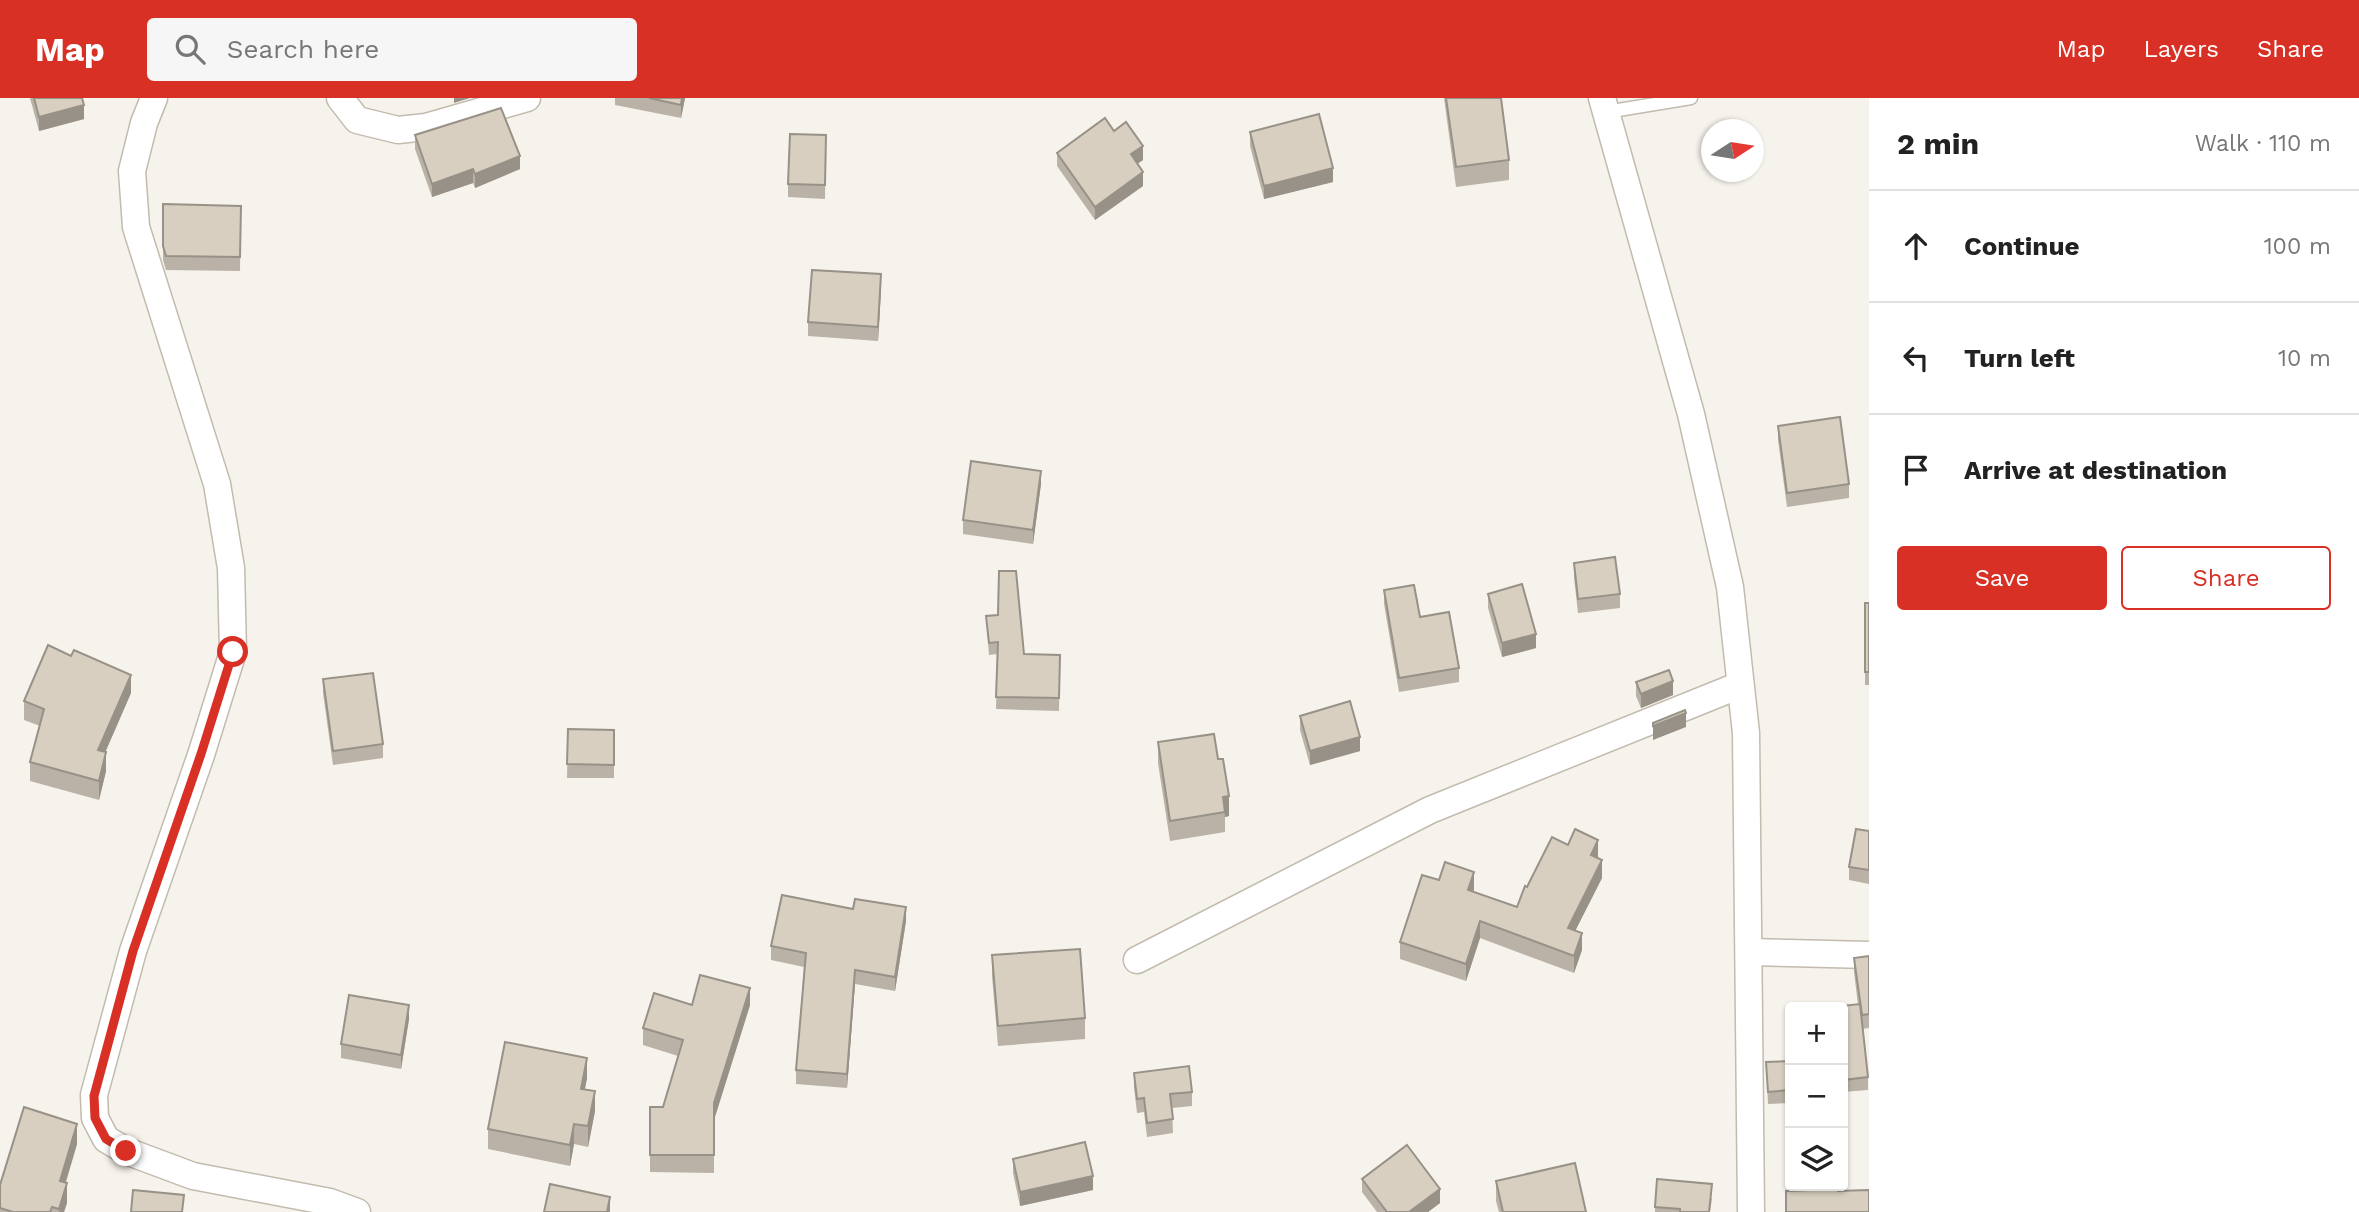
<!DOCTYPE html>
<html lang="en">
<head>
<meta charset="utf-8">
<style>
  body { margin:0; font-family:"Work Sans",sans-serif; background:#f6f6f6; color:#222 }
  .controls { position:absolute; right:21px; bottom:21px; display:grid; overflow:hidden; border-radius:7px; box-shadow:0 2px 5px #0004 }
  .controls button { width:63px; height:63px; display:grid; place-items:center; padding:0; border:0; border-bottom:2px solid #e0e0e0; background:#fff; color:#222; font:35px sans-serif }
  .compass { position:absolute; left:1701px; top:21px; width:63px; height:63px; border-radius:50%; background:#fff; box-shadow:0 2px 5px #0004; rotate:78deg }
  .stop { position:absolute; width:21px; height:21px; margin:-16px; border:5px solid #d93025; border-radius:50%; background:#fff }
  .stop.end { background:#d93025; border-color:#fff; box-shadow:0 2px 7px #0008 }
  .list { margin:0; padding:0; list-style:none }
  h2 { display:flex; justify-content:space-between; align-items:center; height:91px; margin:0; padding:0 28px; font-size:30px }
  h2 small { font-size:23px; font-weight:400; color:#767676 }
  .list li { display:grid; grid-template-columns:46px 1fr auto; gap:21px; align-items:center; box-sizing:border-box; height:112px; padding:0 28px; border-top:2px solid #e0e0e0 }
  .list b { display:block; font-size:26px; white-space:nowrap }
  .list em { font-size:23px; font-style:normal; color:#767676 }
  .actions { display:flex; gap:14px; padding:21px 28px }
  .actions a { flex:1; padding:16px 0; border:2px solid #d93025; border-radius:7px; text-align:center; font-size:24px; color:#d93025 }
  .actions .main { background:#d93025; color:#fff }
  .icon { flex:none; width:38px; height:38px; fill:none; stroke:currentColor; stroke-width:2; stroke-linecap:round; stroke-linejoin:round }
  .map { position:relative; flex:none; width:1869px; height:1114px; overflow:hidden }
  header { display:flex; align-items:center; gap:42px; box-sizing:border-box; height:98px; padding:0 35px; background:#d93025; color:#fff }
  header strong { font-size:33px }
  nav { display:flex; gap:38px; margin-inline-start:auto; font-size:24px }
  .search { width:490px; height:63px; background:#f6f6f6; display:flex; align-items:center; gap:18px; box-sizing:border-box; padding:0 24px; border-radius:7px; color:#767676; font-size:26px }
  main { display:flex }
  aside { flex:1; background:#fff }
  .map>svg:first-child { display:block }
</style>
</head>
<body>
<header>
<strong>Map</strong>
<div class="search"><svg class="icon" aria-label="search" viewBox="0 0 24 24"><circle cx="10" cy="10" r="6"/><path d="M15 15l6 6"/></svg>Search here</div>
<nav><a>Map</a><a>Layers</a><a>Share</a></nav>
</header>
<main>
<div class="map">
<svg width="1869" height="1114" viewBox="0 0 1869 1114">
  <rect width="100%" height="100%" fill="#f6f3ec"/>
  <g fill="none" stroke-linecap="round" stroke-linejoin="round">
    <defs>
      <path id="lane" d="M1606,14l85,-14"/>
      <g id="street">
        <path d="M154,0l-10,25 -12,48 4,56 81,257 14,84 2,84 -32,103 -68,196 -39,144 1,23 11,21 20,12 67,25 137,26 27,10"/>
        <path d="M340,0l17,22 41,10 28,-3 101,-29"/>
        <path d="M1602,0l89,316 39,173 16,146 5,479"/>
        <path d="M1749,854l120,3"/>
        <path d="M1137,862l293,-150 310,-125"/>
      </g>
    </defs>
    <use href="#lane" stroke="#c2bbae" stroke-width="15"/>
    <use href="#street" stroke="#c2bbae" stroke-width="29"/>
    <use href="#lane" stroke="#fff" stroke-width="12"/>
    <use href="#street" stroke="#fff" stroke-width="26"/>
  </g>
  <g fill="#bab2a6">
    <path d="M30,0h52l2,21 -45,12z"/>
    <path d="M615,0h70l-4,20 -66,-13z"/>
    <path d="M1444,0h57l8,62v20l-53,7z"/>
    <path d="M1114,33l29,29 -6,4 6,22 -48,34 -38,-54v-13z"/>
    <path d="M1250,34l83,50 -69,17 -14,-53z"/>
    <path d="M415,37l105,34 -45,19 -2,-5 -41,14 -17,-48z"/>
    <path d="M826,37l-1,64 -37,-2v-13z"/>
    <path d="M163,106l78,2 -1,65 -74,-1 -3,-10z"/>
    <path d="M881,190l-3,53 -70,-5v-14z"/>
    <path d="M1778,328l71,58v14l-62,9 -9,-67z"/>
    <path d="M1041,386l-8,60 -70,-10v-14z"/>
    <path d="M1574,465l46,31v14l-42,5 -4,-36z"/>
    <path d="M1384,492l36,27 39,51v14l-60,10 -15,-88z"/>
    <path d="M1488,496l48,54 -34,9 -14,-49z"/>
    <rect x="1865" y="505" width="4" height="82"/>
    <path d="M986,518l38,38 36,1 -1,56 -63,-2 1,-55 -8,1z"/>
    <path d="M323,581l60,65v14l-50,7 -10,-72z"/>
    <path d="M1636,584l37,13 -32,13 -5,-12z"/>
    <path d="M131,595l-26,59 1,19 -7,29 -69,-19v-19l10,-36 -16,-6v-19z"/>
    <path d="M1300,618l60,35 -50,14 -10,-35z"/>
    <path d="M568,631l46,1v48h-47z"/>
    <path d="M1158,644l60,17 11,57 -4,1v15l-55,9 -12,-78z"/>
    <path d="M1869,733v53l-20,-4v-13z"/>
    <path d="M1598,760l4,20 -27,53 7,19 -8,23 -94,-35 -14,43 -66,-22v-17l74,-53 -1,3 44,15 10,-20z"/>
    <path d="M906,823l-11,70 -40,-7 -8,104 -51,-4v-14l8,-103 -33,-7v-14z"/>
    <path d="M992,857l93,63v21l-87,7 -6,-70z"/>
    <path d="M1869,858v72l-7,1 6,48v13l-25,2v-85l15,-2 -4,-33v-14z"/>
    <path d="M692,907h58l-36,115v53l-64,-1v-65h13l15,-51 -35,-11v-17z"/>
    <path d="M409,921l-8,50 -60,-11v-14z"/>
    <path d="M1790,963v42l-22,1 -2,-42z"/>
    <path d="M1134,975l58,19v14l-20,2 1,25 -26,4 -3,-25 -7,1 -3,-26z"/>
    <path d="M587,980l-2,11 10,22 -7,36 -14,-3 -4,22 -82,-17v-20z"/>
    <path d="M77,1046l-11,38 1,21 -3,9h-64v-27z"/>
    <path d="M1013,1061l80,31 -73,16 -7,-33z"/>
    <path d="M1362,1081l78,24 -12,9h-51l-15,-20z"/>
    <path d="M1496,1083l90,31h-87l-3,-11z"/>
    <path d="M1712,1100l-2,14h-55v-5z"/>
  </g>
  <g fill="#979187">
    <path d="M454,0h16l-16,5z"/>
    <path d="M682,0h3l-4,20v-13z"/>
    <path d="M84,7v14l-45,12v-14z"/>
    <path d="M1143,48v14l-12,8v-14z"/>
    <path d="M520,58v13l-45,19v-14z"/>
    <path d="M1333,70v14l-69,17v-13z"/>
    <path d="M473,71v14l-41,14v-13z"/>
    <path d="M1143,74v14l-48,34v-13z"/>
    <path d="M881,176v14l-3,53v-14z"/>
    <path d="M1041,373v13l-8,60v-14z"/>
    <path d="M1536,536v14l-34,9v-14z"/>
    <path d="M131,577v18l-33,76v-19z"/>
    <path d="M1673,583v14l-32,13v-14z"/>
    <path d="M1686,615v14l-33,13v-14z"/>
    <path d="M1360,639v14l-50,14v-14z"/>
    <path d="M106,654v19l-7,29v-19z"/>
    <path d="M1229,698v20l-4,1 -2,-20z"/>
    <path d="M1598,742v18l-7,14v-17z"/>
    <path d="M1602,762v18l-34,67v-17z"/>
    <path d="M1474,774v17l-6,19v-18z"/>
    <path d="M906,809v14l-11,70v-14z"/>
    <path d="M1480,823v17l-14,43v-17z"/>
    <path d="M1582,835v17l-8,23v-17z"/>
    <path d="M855,872v14l-8,104v-14z"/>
    <path d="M750,890v17l-36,115v-17z"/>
    <path d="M409,907v14l-8,50v-14z"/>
    <path d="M587,960v20l-6,31v-20z"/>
    <path d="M595,993v20l-7,36v-21z"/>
    <path d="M77,1026v20l-17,57v-20z"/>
    <path d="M574,1026v20l-4,22v-21z"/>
    <path d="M1093,1078v14l-73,16v-14z"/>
    <path d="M67,1085v20l-3,9h-5z"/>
    <path d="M1440,1091v14l-12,9h-19z"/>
    <path d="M610,1099v15h-3z"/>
  </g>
  <g fill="#d8cfc1" stroke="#979187" stroke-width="2">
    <path d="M34,0h48l2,7 -45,12z"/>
    <path d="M649,0h33l-1,7z"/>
    <path d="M1446,0h55l8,62 -53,7z"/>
    <path d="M501,10l19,48 -45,18 -2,-5 -41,15 -17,-49z"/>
    <path d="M1319,16l14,54 -69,18 -14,-54z"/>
    <path d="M1105,20l9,13 12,-9 17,24 -12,8 12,18 -48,35 -38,-54z"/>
    <path d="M790,36l36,1 -1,50 -37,-1z"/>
    <path d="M163,106l78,2 -1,51 -74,-1 -3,-10z"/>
    <path d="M812,172l69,4 -3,53 -70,-5z"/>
    <path d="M1840,319l9,67 -62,9 -9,-67z"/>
    <path d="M971,363l70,10 -8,59 -70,-10z"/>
    <path d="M1615,459l5,37 -42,5 -4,-36z"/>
    <path d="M999,473h17l8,83 36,1 -1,43 -63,-1 2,-55 -9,1 -3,-27 12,-1z"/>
    <path d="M1522,486l14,50 -34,9 -14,-49z"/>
    <path d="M1414,487l6,32 29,-5 10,56 -60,10 -15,-88z"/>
    <rect x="1865" y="505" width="4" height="69"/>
    <path d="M48,547l23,11 3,-6 57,25 -33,75 8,2 -7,29 -69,-19 14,-53 -20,-8z"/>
    <path d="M1669,572l4,11 -32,13 -5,-12z"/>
    <path d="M373,575l10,71 -50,7 -10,-72z"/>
    <path d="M1350,603l10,36 -50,14 -10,-35z"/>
    <path d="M1685,612l1,3 -33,13v-3z"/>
    <path d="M568,631l46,1v35l-47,-1z"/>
    <path d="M1214,636l4,25h5l6,37 -6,1 2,15 -55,9 -12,-79z"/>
    <path d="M1575,731l23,11 -7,15 11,5 -34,68 14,5 -8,23 -94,-35 -14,43 -66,-22 22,-67 17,5 6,-18 29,10 -6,18 49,17 8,-21 2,1 25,-50 16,8z"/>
    <path d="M1856,731l13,2v39l-20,-3z"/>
    <path d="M782,797l71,14 2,-10 51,8 -11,70 -40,-7 -8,104 -51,-4 10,-117 -35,-7z"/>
    <path d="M1080,851l5,69 -87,8 -6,-71z"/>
    <path d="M1869,858v58l-7,1 -8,-57z"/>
    <path d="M700,877l50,13 -36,115v52h-64v-48h13l20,-67 -40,-12 11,-35 38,12z"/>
    <path d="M349,897l60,10 -8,50 -60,-11z"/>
    <path d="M1860,906l8,73 -25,3v-73h-11z"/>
    <path d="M505,944l82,16 -6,31 14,2 -7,35 -14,-2 -4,21 -82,-16z"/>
    <path d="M1790,963v29l-22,2 -2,-30z"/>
    <path d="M1189,968l3,26 -22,2 3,25 -26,4 -3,-25 -7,1 -3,-26z"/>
    <path d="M24,1009l53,17 -17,57 7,2 -8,26 -7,-2 -2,5h-37l-13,-4v-23z"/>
    <path d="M1085,1044l8,34 -73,16 -7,-33z"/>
    <path d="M1407,1047l33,44 -31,23h-22l-25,-33z"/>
    <path d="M1575,1065l11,49h-83l-7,-31z"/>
    <path d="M1657,1081l55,5 -3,28h-29v-3l-25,-2z"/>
    <path d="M550,1086l60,13 -3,15h-63z"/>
    <path d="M1811,1088h27v5l31,-1v22h-83v-21l25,-1z"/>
    <path d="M133,1092l51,5 -2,17h-51z"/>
  </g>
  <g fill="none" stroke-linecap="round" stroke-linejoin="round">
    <path stroke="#d93025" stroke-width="9" d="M126,1053l-20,-12 -11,-21 -1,-22 39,-145 68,-197 32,-102"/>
  </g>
</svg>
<div class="controls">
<button>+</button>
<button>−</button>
<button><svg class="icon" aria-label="layers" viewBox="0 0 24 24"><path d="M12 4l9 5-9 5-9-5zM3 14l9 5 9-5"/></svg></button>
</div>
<svg class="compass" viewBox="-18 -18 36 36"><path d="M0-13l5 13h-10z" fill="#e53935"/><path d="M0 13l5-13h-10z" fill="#767676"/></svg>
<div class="stop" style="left:233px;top:554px"></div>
<div class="stop end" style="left:126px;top:1053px"></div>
</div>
<aside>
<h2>2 min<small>Walk · 110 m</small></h2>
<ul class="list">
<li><svg class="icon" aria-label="ahead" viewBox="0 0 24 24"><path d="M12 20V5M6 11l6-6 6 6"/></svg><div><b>Continue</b></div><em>100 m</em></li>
<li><svg class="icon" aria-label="left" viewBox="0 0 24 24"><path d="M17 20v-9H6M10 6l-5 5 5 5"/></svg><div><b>Turn left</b></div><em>10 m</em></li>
<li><svg class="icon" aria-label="arrive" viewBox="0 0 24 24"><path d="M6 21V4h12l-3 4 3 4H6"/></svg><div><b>Arrive at destination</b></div></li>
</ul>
<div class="actions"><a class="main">Save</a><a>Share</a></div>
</aside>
</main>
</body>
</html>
